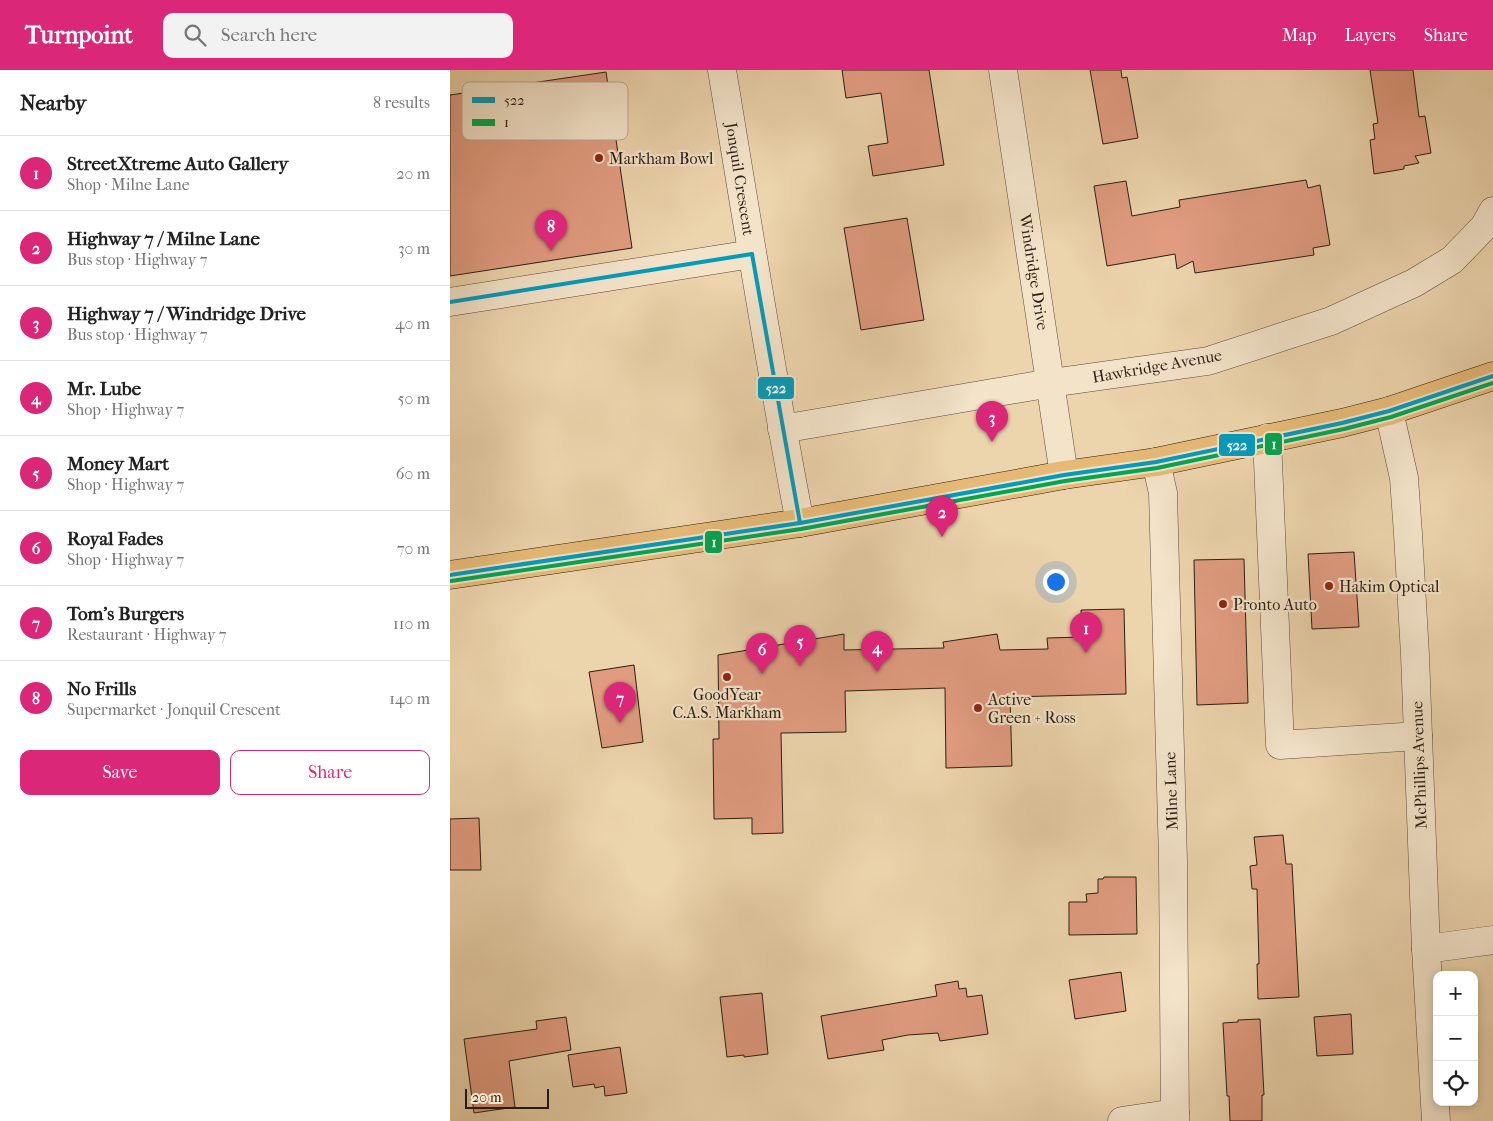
<!DOCTYPE html>
<html lang="en">
<head>
<meta charset="utf-8">
<style>
  body { margin:0; font-family:"IM FELL French Canon",serif; background:#f2f2f2; color:#222 }
  .controls { position:absolute; right:15px; bottom:15px; display:grid; overflow:hidden; border-radius:10px; box-shadow:0 2px 8px #0003 }
  .controls button { width:45px; height:45px; display:grid; place-items:center; padding:0; border:0; border-bottom:1px solid #e0e0e0; background:#fff; color:#222; font:25px sans-serif }
  .scale { position:absolute; left:15px; bottom:12px; width:84px; box-sizing:border-box; padding-left:5px; border:2px solid #2a1e14; border-top:0; font-size:14px; line-height:18px; white-space:nowrap; color:#2a1e14; -webkit-text-stroke:4px #f3e3c9; paint-order:stroke }
  .you { position:absolute; left:605px; top:511px; width:18px; height:18px; margin:-12px; border:4px solid #fff; border-radius:50%; background:#1a73e8; box-shadow:0 0 0 8px #1a73e833 }
  .badge { display:grid; place-items:center; width:32px; height:32px; border-radius:50%; background:#db2777; color:#fff; font-size:16px; font-weight:700 }
  .pin { position:absolute; translate:-50% -41px; filter:drop-shadow(0 1px 2px #0008) }
  .pin::after { content:''; position:absolute; top:26px; width:18px; height:15px; background:inherit; clip-path:polygon(0 0,100% 0,50% 100%) }
  .list { margin:0; padding:0; list-style:none }
  h2 { display:flex; justify-content:space-between; align-items:center; height:65px; margin:0; padding:0 20px; font-size:21px }
  h2 small { font-size:16px; font-weight:400; color:#767676 }
  .list li { display:grid; grid-template-columns:32px 1fr auto; gap:15px; align-items:center; box-sizing:border-box; height:75px; padding:0 20px; border-top:1px solid #e0e0e0 }
  .list b { display:block; font-size:19px; white-space:nowrap }
  .list p { margin:0; font-size:16px; white-space:nowrap; color:#767676 }
  .list em { font-size:16px; font-style:normal; color:#767676 }
  .actions { display:flex; gap:10px; padding:15px 20px }
  .actions a { flex:1; padding:11px 0; border:1px solid #db2777; border-radius:10px; text-align:center; font-size:18px; color:#db2777 }
  .actions .main { background:#db2777; color:#fff }
  .icon { flex:none; width:28px; height:28px; fill:none; stroke:currentColor; stroke-width:2; stroke-linecap:round; stroke-linejoin:round }
  .map { position:relative; flex:none; width:1043px; height:1051px; overflow:hidden }
  header { display:flex; align-items:center; gap:30px; box-sizing:border-box; height:70px; padding:0 25px; background:#db2777; color:#fff }
  header strong { font-size:24px }
  nav { display:flex; gap:28px; margin-inline-start:auto; font-size:18px }
  .search { width:350px; height:45px; background:#f2f2f2; display:flex; align-items:center; gap:12px; box-sizing:border-box; padding:0 18px; border-radius:10px; color:#767676; font-size:19px }
  main { display:flex }
  aside { flex:1; background:#fff }
  .map>svg:first-child { display:block }
</style>
</head>
<body>
<header>
<strong>Turnpoint</strong>
<div class="search"><svg class="icon" aria-label="search" viewBox="0 0 24 24"><circle cx="10" cy="10" r="6"/><path d="M15 15l6 6"/></svg>Search here</div>
<nav><a>Map</a><a>Layers</a><a>Share</a></nav>
</header>
<main>
<aside>
<h2>Nearby<small>8 results</small></h2>
<ul class="list">
<li><span class="badge">1</span><div><b>StreetXtreme Auto Gallery</b><p>Shop · Milne Lane</p></div><em>20 m</em></li>
<li><span class="badge">2</span><div><b>Highway 7 / Milne Lane</b><p>Bus stop · Highway 7</p></div><em>30 m</em></li>
<li><span class="badge">3</span><div><b>Highway 7 / Windridge Drive</b><p>Bus stop · Highway 7</p></div><em>40 m</em></li>
<li><span class="badge">4</span><div><b>Mr. Lube</b><p>Shop · Highway 7</p></div><em>50 m</em></li>
<li><span class="badge">5</span><div><b>Money Mart</b><p>Shop · Highway 7</p></div><em>60 m</em></li>
<li><span class="badge">6</span><div><b>Royal Fades</b><p>Shop · Highway 7</p></div><em>70 m</em></li>
<li><span class="badge">7</span><div><b>Tom's Burgers</b><p>Restaurant · Highway 7</p></div><em>110 m</em></li>
<li><span class="badge">8</span><div><b>No Frills</b><p>Supermarket · Jonquil Crescent</p></div><em>140 m</em></li>
</ul>
<div class="actions"><a class="main">Save</a><a>Share</a></div>
</aside>
<div class="map">
<svg width="1043" height="1051" viewBox="0 0 1043 1051">
  <rect width="100%" height="100%" fill="#ecd4ac"/>
  <filter id="stains"><feTurbulence type="fractalNoise" baseFrequency=".004" numOctaves="4"/><feColorMatrix values="0 0 0 0 .2 0 0 0 0 .09 0 0 0 0 .02 0 0 0 .5 -.17"/></filter>
  <radialGradient id="worn" r=".72"><stop offset=".6" stop-color="#630" stop-opacity="0"/><stop offset="1" stop-color="#630" stop-opacity=".3"/></radialGradient>
  <g fill="#e19c80" stroke="#2a1e14">
    <path d="M392,0h87l15,95 -71,11 -5,-30 20,-3 -7,-50 -35,5z"/>
    <path d="M640,0h31l1,8 5,-1 11,61 -35,6z"/>
    <path d="M920,0h43l6,47 6,-1 6,37 -16,3 4,7 -15,3v3l-30,5 -4,-34 5,-1 -2,-15 5,-1z"/>
    <path d="M156,2l26,176 -182,28v-181z"/>
    <path d="M856,110l2,8 12,-3 10,60 -17,3 1,7 -119,18 -2,-12 -16,8 -2,-15 -68,12 -13,-80 32,-5 6,35 48,-9 -1,-7z"/>
    <path d="M457,148l17,102 -63,10 -17,-102z"/>
    <path d="M904,482l5,75 -47,2 -4,-75z"/>
    <path d="M794,489l4,144 -51,2 -3,-145z"/>
    <path d="M674,539l2,85 -116,3 2,69 -66,2 -1,-80 -100,3 1,41 -65,1 2,100 -31,1v-16l-38,1 -1,-80h6l-1,-84 126,-21v16l100,-2 -1,-6 54,-8 3,16 48,-1 -1,-11 35,-1 -1,-27z"/>
    <path d="M184,595l9,77 -41,6 -13,-76z"/>
    <path d="M29,748l2,52h-31v-51z"/>
    <path d="M833,765l3,29h6l7,133 -41,2 -1,-35h2l-2,-75h-5l-2,-23 7,-1 -3,-28z"/>
    <path d="M654,807h32l1,57 -68,1v-33h18l-1,-8 12,-1v-14h5z"/>
    <path d="M671,902l5,39 -51,8 -6,-39z"/>
    <path d="M508,911l1,8 7,-1 1,9 15,-2 6,39 -48,7 -2,-8 -30,2 -26,5 2,10 -56,9 -7,-43 116,-20 -2,-11z"/>
    <path d="M312,923l6,61 -24,3v-2l-17,2 -7,-60z"/>
    <path d="M901,944l2,40 -36,2 -3,-39z"/>
    <path d="M116,947l5,33 -62,11 6,46 -41,6 -10,-74 73,-10 -1,-8z"/>
    <path d="M810,949l4,76h-2v26h-32l-1,-25h-2l-4,-73 15,-1v-2z"/>
    <path d="M170,977l7,46 -22,3 -1,-10 -9,2 -1,-4 -21,3 -5,-32z"/>
  </g>
  <g fill="none" stroke-linecap="round" stroke-linejoin="round">
    <defs>
      <g id="minor">
        <path d="M272,0c25,151 49,303 78,453"/>
        <path d="M553,0l61,405"/>
        <path d="M0,232l302,-48"/>
        <path d="M939,341l15,67 4,56 7,121 11,294 10,172"/>
        <path d="M332,359l269,-46 157,-22 123,-40 83,-38 38,-23 32,-33 9,-16"/>
        <path d="M817,368l13,307 138,-9"/>
        <path d="M706,392l7,31 10,368 2,260"/>
        <path d="M976,879l67,-9"/>
        <path d="M672,1051l53,-8"/>
      </g>
      <path id="major" d="M0,505l350,-52 264,-48 92,-13 186,-39 47,-12 104,-35"/>
    </defs>
    <use href="#minor" stroke="#5a4c3a" stroke-width="29"/>
    <use href="#major" stroke="#2a1e14" stroke-width="29"/>
    <use href="#minor" stroke="#f3e3c9" stroke-width="28"/>
    <use href="#major" stroke="#e6ba76" stroke-width="28"/>
    <defs>
      <g id="bus-1">
        <path d="M302,184l48,269"/>
        <path d="M0,232l302,-48"/>
        <path d="M0,505l350,-52 264,-48 92,-13 186,-39 47,-12 104,-35"/>
      </g>
      <path id="bus-2" d="M1,511l350,-52 264,-48 92,-13 187,-39 47,-12 102,-34"/>
    </defs>
    <use href="#bus-1" stroke="#f3e3c9" stroke-width="8"/>
    <use href="#bus-2" stroke="#f3e3c9" stroke-width="8"/>
    <use href="#bus-1" stroke="#049bbb" stroke-width="4"/>
    <use href="#bus-2" stroke="#00a651" stroke-width="4"/>
  </g>
  <g fill="#8f2418" stroke="#f3e3c9" stroke-width="2">
    <circle cx="149" cy="88" r="5"/>
    <circle cx="879" cy="516" r="5"/>
    <circle cx="773" cy="534" r="5"/>
    <circle cx="277" cy="607" r="5"/>
    <circle cx="528" cy="638" r="5"/>
  </g>
  <g text-anchor="middle" dominant-baseline="central" stroke-width="4.5" stroke-linejoin="round" paint-order="stroke">
    <g font-size="16" fill="#2a1e14" stroke="#f3e3c9" text-anchor="start">
      <text x="159" y="88">Markham Bowl</text>
      <text x="889" y="516">Hakim Optical</text>
      <text x="783" y="534">Pronto Auto</text>
      <text x="277" y="624" text-anchor="middle">GoodYear<tspan x="277" dy="18">C.A.S. Markham</tspan></text>
      <text x="538" y="629">Active<tspan x="538" dy="18">Green + Ross</tspan></text>
    </g>
    <g font-size="16" fill="#2a1e14" stroke="#f3e3c9">
      <text transform="translate(290 109) rotate(81)">Jonquil Crescent</text>
      <text transform="translate(584 202) rotate(81)">Windridge Drive</text>
      <text transform="translate(707 296) rotate(-10)">Hawkridge Avenue</text>
      <text transform="translate(969 695) rotate(-92)">McPhillips Avenue</text>
      <text transform="translate(721 721) rotate(-92)">Milne Lane</text>
    </g>
  </g>
  <rect x="12" y="12" width="166" height="58" rx="8" fill="#f3e3c9" stroke="#b7a893" stroke-width="1"/>
  <rect x="22" y="27" width="23" height="6" fill="#049bbb"/>
  <rect x="22" y="49" width="23" height="7" fill="#00a651"/>
  <g font-size="14" fill="#2a1e14">
    <text x="54" y="35">522</text>
    <text x="54" y="57">1</text>
  </g>
  <g stroke="#f3e3c9" stroke-width="2">
    <rect x="307" y="306" width="38" height="24" rx="5" fill="#049bbb"/>
    <rect x="814" y="362" width="19" height="24" rx="5" fill="#00a651"/>
    <rect x="768" y="363" width="38" height="24" rx="5" fill="#049bbb"/>
    <rect x="254" y="460" width="19" height="24" rx="5" fill="#00a651"/>
  </g>
  <g font-size="14" text-anchor="middle" font-weight="bold" fill="#fff">
    <text x="326" y="323">522</text>
    <text x="824" y="379">1</text>
    <text x="787" y="380">522</text>
    <text x="264" y="477">1</text>
  </g>
  <rect width="100%" height="100%" filter="url(#stains)"/>
  <rect width="100%" height="100%" fill="url(#worn)"/>
</svg>
<div class="controls">
<button>+</button>
<button>−</button>
<button><svg class="icon" aria-label="locate" viewBox="0 0 24 24"><circle cx="12" cy="12" r="6"/><path d="M12 2v4M12 18v4M2 12h4M18 12h4"/></svg></button>
</div>
<div class="scale">20 m</div>
<div class="you"></div>
<div class="pin badge" style="left:636px;top:583px">1</div>
<div class="pin badge" style="left:492px;top:467px">2</div>
<div class="pin badge" style="left:542px;top:372px">3</div>
<div class="pin badge" style="left:427px;top:602px">4</div>
<div class="pin badge" style="left:350px;top:596px">5</div>
<div class="pin badge" style="left:312px;top:604px">6</div>
<div class="pin badge" style="left:170px;top:653px">7</div>
<div class="pin badge" style="left:101px;top:181px">8</div>
</div>
</main>
</body>
</html>
